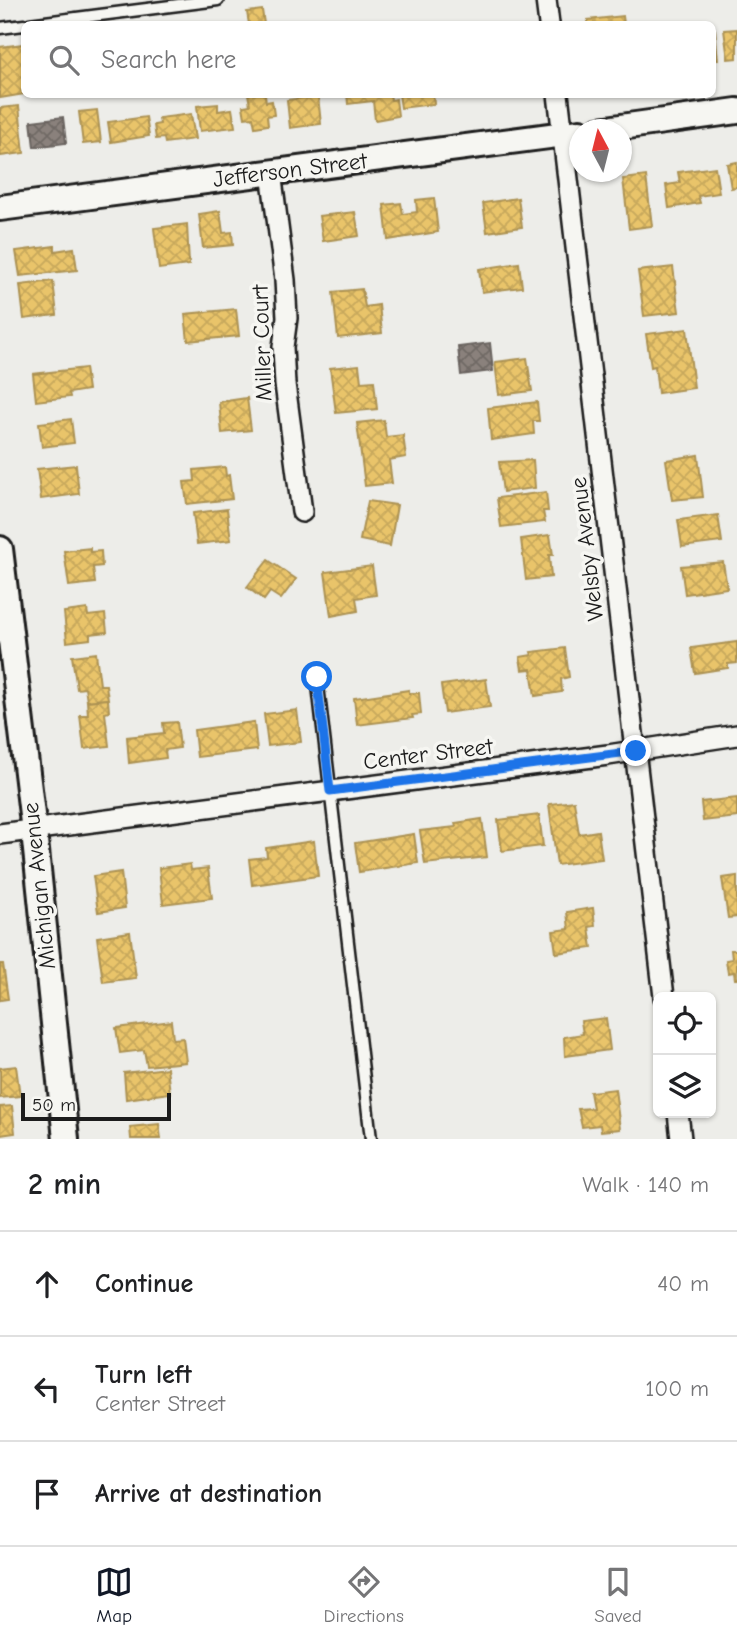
<!DOCTYPE html>
<html lang="en">
<head>
<meta charset="utf-8">
<style>
  body { margin:0; font-family:"Comic Neue",sans-serif; background:#f2f2f2; color:#202124 }
  .controls { position:absolute; right:21px; bottom:21px; display:grid; overflow:hidden; border-radius:10px; box-shadow:0 2px 5px #0004 }
  .controls button { width:63px; height:63px; display:grid; place-items:center; padding:0; border:0; border-bottom:2px solid #e0e0e0; background:#fff; color:#202124; font:35px sans-serif }
  .compass { position:absolute; left:569px; top:119px; width:63px; height:63px; border-radius:50%; background:#fff; box-shadow:0 2px 5px #0004; rotate:353deg }
  .scale { position:absolute; left:21px; bottom:18px; width:150px; box-sizing:border-box; padding-left:7px; border:4px solid #1c1c1c; border-top:0; font-size:19px; line-height:24px; white-space:nowrap; color:#1c1c1c; -webkit-text-stroke:5px #f6f6f2; paint-order:stroke }
  .stop { position:absolute; width:21px; height:21px; margin:-16px; border:5px solid #1a73e8; border-radius:50%; background:#fff }
  .stop.end { background:#1a73e8; border-color:#fff; box-shadow:0 2px 7px #0008 }
  .list { margin:0; padding:0; list-style:none }
  h2 { display:flex; justify-content:space-between; align-items:center; height:91px; margin:0; padding:0 28px; font-size:30px }
  h2 small { font-size:23px; font-weight:400; color:#757577 }
  .list li { display:grid; grid-template-columns:46px 1fr auto; gap:21px; align-items:center; box-sizing:border-box; height:105px; padding:0 28px; border-top:2px solid #e0e0e0 }
  .list b { display:block; font-size:26px; white-space:nowrap }
  .list p { margin:0; font-size:23px; white-space:nowrap; color:#757577 }
  .list em { font-size:23px; font-style:normal; color:#757577 }
  .icon { flex:none; width:38px; height:38px; fill:none; stroke:currentColor; stroke-width:2; stroke-linecap:round; stroke-linejoin:round }
  .map { position:relative; flex:none; width:737px; height:1139px; overflow:hidden }
  .search { position:absolute; background:#fff; box-shadow:0 2px 5px #0004; left:21px; right:21px; top:21px; height:77px; display:flex; align-items:center; gap:18px; box-sizing:border-box; padding:0 24px; border-radius:10px; color:#757577; font-size:26px }
  .sheet { height:406px; background:#fff }
  nav { display:flex; justify-content:space-around; align-items:center; box-sizing:border-box; height:98px; border-top:2px solid #e0e0e0; background:#fff; font-size:19px; color:#757577 }
  nav a { display:grid; justify-items:center; gap:4px }
  nav .on { color:#111827 }
  .map>svg:first-child { display:block }
</style>
</head>
<body>
<div class="map">
<svg width="737" height="1139" viewBox="0 0 737 1139">
  <defs>
    <pattern id="homes-cross-hatch" width="8" height="8" patternUnits="userSpaceOnUse" patternTransform="scale(1.75)"><rect width="8" height="8" fill="#e9c46a"/><path d="M0 0l8 8M0 8l8-8" fill="none" stroke="#c7a85b"/></pattern>
    <pattern id="industry-cross-hatch" width="8" height="8" patternUnits="userSpaceOnUse" patternTransform="scale(1.75)"><rect width="8" height="8" fill="#8a817c"/><path d="M0 0l8 8M0 8l8-8" fill="none" stroke="#706965"/></pattern>
  </defs>
  <rect width="100%" height="100%" fill="#edede9"/>
  <filter id="ink" filterUnits="userSpaceOnUse"><feTurbulence type="fractalNoise" baseFrequency=".0143" numOctaves="2"/><feDisplacementMap in="SourceGraphic" scale="14" xChannelSelector="R" yChannelSelector="G"/><feConvolveMatrix kernelMatrix="1 2 1 2 8 2 1 2 1" color-interpolation-filters="sRGB"/></filter>
  <g filter="url(#ink)">
    <g fill="url(#homes-cross-hatch)" stroke="#ac9253" stroke-width="2">
      <path d="M262,10l2,14h-15l-2,-12z"/>
      <path d="M623,16l1,8h-36v-4z"/>
      <path d="M737,29v29l-9,1 -4,-29z"/>
      <path d="M712,30h3l3,30h-6z"/>
      <path d="M24,44l1,50 -25,4v-51z"/>
      <path d="M248,94h17l1,8 6,-1 2,14 -7,1 1,9 -13,2 -2,-10 -8,1 -2,-12 7,-1z"/>
      <path d="M347,94h43l1,6 5,-1 2,17 -23,4 -2,-19 -25,3z"/>
      <path d="M399,94h34l1,10 -33,4z"/>
      <path d="M318,96l3,28 -31,4 -3,-28z"/>
      <path d="M218,104v7l14,-2 3,18 -35,4 -3,-25z"/>
      <path d="M19,106l5,47 -24,3v-48z"/>
      <path d="M97,110l4,32 -18,2 -4,-32z"/>
      <path d="M191,114l4,25 -30,4 -1,-5 -8,1 -2,-14 6,-1 -1,-6z"/>
      <path d="M146,117l3,19 -38,6 -3,-20z"/>
      <path d="M737,162v25l-6,1 -4,-24z"/>
      <path d="M715,167l4,26 -21,3 2,7 -31,5 -3,-23 14,-2 -2,-11z"/>
      <path d="M646,176l6,50 -23,3 -6,-50z"/>
      <path d="M434,198l4,34 -50,8 -4,-35 17,-2 2,11 14,-2 -1,-12z"/>
      <path d="M518,198l4,29 -35,5 -4,-29z"/>
      <path d="M220,211l3,22 9,-1 1,13 -30,3 -4,-34z"/>
      <path d="M355,212l4,24 -36,5 -4,-25z"/>
      <path d="M187,224l2,41 -30,4 -5,-41z"/>
      <path d="M55,246v5l19,-3 3,22 -57,6 -4,-25z"/>
      <path d="M519,263l3,24 -40,5 -3,-23z"/>
      <path d="M673,267l6,45 -35,4 -6,-45z"/>
      <path d="M53,281l4,34 -33,4 -4,-34z"/>
      <path d="M362,289l3,18 14,-2 3,28 -44,5 -5,-46z"/>
      <path d="M236,309l3,27 -51,5 -3,-27z"/>
      <path d="M687,329l7,59 -36,5 -3,-27 -4,1 -5,-33z"/>
      <path d="M527,358l5,33 -33,4 -4,-33z"/>
      <path d="M359,365l2,17 13,-1 3,28 -41,4 -6,-45z"/>
      <path d="M85,368l3,22 -19,3 1,4 -34,4 -3,-27z"/>
      <path d="M247,398l4,32 -29,3 -3,-31z"/>
      <path d="M537,402l2,19h-6l1,13 -43,6 -3,-32z"/>
      <path d="M71,419l3,24 -32,4 -3,-24z"/>
      <path d="M384,420l2,17 17,-2 3,22 -17,3 3,23 -27,3 -8,-63z"/>
      <path d="M698,455l5,42 -31,3 -6,-40z"/>
      <path d="M533,460l2,28 -32,4 -4,-30z"/>
      <path d="M76,465l3,29 -38,5 -4,-30z"/>
      <path d="M225,467l1,9 3,-1 3,24 -45,5 -3,-22 11,-1 -1,-11z"/>
      <path d="M546,492l2,19h-5l2,11 -44,5 -4,-29z"/>
      <path d="M368,501l29,4 -7,41 -30,-6z"/>
      <path d="M227,509l4,31 -34,4 -4,-31z"/>
      <path d="M718,515l4,27 -40,5 -4,-27z"/>
      <path d="M550,535l3,20h-4l2,22 -25,3 -5,-41z"/>
      <path d="M90,548v4l11,-1 1,15 -9,1 2,16 -26,3 -5,-35z"/>
      <path d="M268,560l28,19 -15,20 -11,-7 -6,8 -17,-13z"/>
      <path d="M723,562l4,26 -42,6 -4,-28z"/>
      <path d="M372,566l4,29 -20,3 2,13 -27,5 -6,-44z"/>
      <path d="M87,609l1,7 17,-2 2,18 -17,2v5l-23,3 -3,-30z"/>
      <path d="M737,642v21l-9,1v4l-33,5 -4,-25z"/>
      <path d="M565,648l4,29 -8,2 1,13 -27,4 -4,-27 -9,1 -2,-13 12,-2 -1,-3z"/>
      <path d="M96,653l4,32h6l2,14 -21,2 -2,-13 -8,1 -5,-33z"/>
      <path d="M486,679l4,28 -45,6 -4,-28z"/>
      <path d="M409,690v3h10l2,21 -9,1 1,3 -56,7 -3,-27z"/>
      <path d="M108,699l1,13 -4,1 4,33 -25,3 -4,-34h8l-1,-14z"/>
      <path d="M297,710l4,32 -33,4 -4,-32z"/>
      <path d="M177,722l3,26 -15,2 1,8 -37,5 -2,-26 37,-4 -1,-10z"/>
      <path d="M254,722l3,28 -60,7 -3,-27z"/>
      <path d="M737,798v19l-34,4 -2,-19z"/>
      <path d="M574,801l5,33 19,-3 4,28 -45,6 -8,-61z"/>
      <path d="M539,815l4,31 -41,5 -4,-31z"/>
      <path d="M482,819l5,38 -62,7 -5,-33 36,-4 -1,-4z"/>
      <path d="M414,834l4,29 -59,9 -4,-29z"/>
      <path d="M314,841l4,35 -66,9 -3,-26 18,-2 -1,-9z"/>
      <path d="M190,864l1,6 17,-2 4,30 -49,6 -4,-36z"/>
      <path d="M121,872l4,36 -27,4 -5,-36z"/>
      <path d="M737,876v41l-9,1 -6,-40z"/>
      <path d="M593,908l2,18 -6,1 3,21 -36,5 -3,-22 16,-2 -2,-17z"/>
      <path d="M130,932l6,46 -33,4 -6,-45z"/>
      <path d="M731,950h6v29h-2l-1,-7 -6,1 -2,-13 6,-1z"/>
      <path d="M0,964h3l5,35 -8,1z"/>
      <path d="M606,1018l4,32 -45,6 -1,-19 19,-3 -2,-13z"/>
      <path d="M171,1021l2,18 10,-1 3,24 -39,4 -3,-16 -24,3 -4,-25z"/>
      <path d="M16,1066l4,30 -20,2v-30z"/>
      <path d="M167,1068l3,25 -44,6 -2,-26z"/>
      <path d="M615,1089l5,40 -19,2 -1,-6 -18,2 -4,-18 15,-1 -3,-16z"/>
      <path d="M12,1106l3,27 -15,2v-28z"/>
      <path d="M159,1124l2,15h-30l-1,-12z"/>
    </g>
    <g fill="url(#industry-cross-hatch)" stroke="#69635f" stroke-width="2">
      <path d="M63,117l3,26 -32,4 -3,-26z"/>
      <path d="M490,343l3,28 -32,4 -3,-28z"/>
    </g>
    <g fill="none" stroke-linecap="round" stroke-linejoin="round">
      <defs>
        <g id="service">
          <path d="M29,24l189,-24"/>
          <path d="M0,28l24,-3"/>
          <path d="M317,677l54,462"/>
        </g>
        <g id="minor">
          <path d="M546,0l3,24"/>
          <path d="M558,94l106,903"/>
          <path d="M271,172l14,108 2,38 -4,29 2,37 17,128"/>
          <path d="M0,834l608,-79 129,-20"/>
          <path d="M678,1113l3,26"/>
        </g>
        <g id="tertiary">
          <path d="M599,130l138,-19"/>
          <path d="M0,208l580,-76"/>
          <path d="M0,549l34,282 32,308"/>
        </g>
      </defs>
      <use href="#service" stroke="#1c1c1c" stroke-width="15"/>
      <use href="#minor" stroke="#1c1c1c" stroke-width="24"/>
      <use href="#tertiary" stroke="#1c1c1c" stroke-width="30"/>
      <use href="#service" stroke="#f6f6f2" stroke-width="10"/>
      <use href="#minor" stroke="#f6f6f2" stroke-width="19"/>
      <use href="#tertiary" stroke="#f6f6f2" stroke-width="24"/>
    </g>
  </g>
  <g fill="none" stroke-linecap="round" stroke-linejoin="round" filter="url(#ink)">
    <path stroke="#1a73e8" stroke-width="9" d="M317,677l13,114 306,-40"/>
  </g>
  <g text-anchor="middle" dominant-baseline="central" stroke-width="7" stroke-linejoin="round" paint-order="stroke">
    <g font-size="23" fill="#1c1c1c" stroke="#f6f6f2">
      <text transform="translate(290 170) rotate(-7)">Jefferson Street</text>
      <text transform="translate(262 343) rotate(-92)">Miller Court</text>
      <text transform="translate(587 549) rotate(-97)">Welsby Avenue</text>
      <text transform="translate(428 754) rotate(-7)">Center Street</text>
      <text transform="translate(39 886) rotate(-96)">Michigan Avenue</text>
    </g>
  </g>
</svg>
<div class="controls">
<button><svg class="icon" aria-label="locate" viewBox="0 0 24 24"><circle cx="12" cy="12" r="6"/><path d="M12 2v4M12 18v4M2 12h4M18 12h4"/></svg></button>
<button><svg class="icon" aria-label="layers" viewBox="0 0 24 24"><path d="M12 4l9 5-9 5-9-5zM3 14l9 5 9-5"/></svg></button>
</div>
<svg class="compass" viewBox="-18 -18 36 36"><path d="M0-13l5 13h-10z" fill="#e53935"/><path d="M0 13l5-13h-10z" fill="#757577"/></svg>
<div class="scale">50 m</div>
<div class="stop" style="left:317px;top:677px"></div>
<div class="stop end" style="left:636px;top:751px"></div>
<div class="search"><svg class="icon" aria-label="search" viewBox="0 0 24 24"><circle cx="10" cy="10" r="6"/><path d="M15 15l6 6"/></svg>Search here</div>
</div>
<section class="sheet">
<h2>2 min<small>Walk · 140 m</small></h2>
<ul class="list">
<li><svg class="icon" aria-label="ahead" viewBox="0 0 24 24"><path d="M12 20V5M6 11l6-6 6 6"/></svg><div><b>Continue</b></div><em>40 m</em></li>
<li><svg class="icon" aria-label="left" viewBox="0 0 24 24"><path d="M17 20v-9H6M10 6l-5 5 5 5"/></svg><div><b>Turn left</b><p>Center Street</p></div><em>100 m</em></li>
<li><svg class="icon" aria-label="arrive" viewBox="0 0 24 24"><path d="M6 21V4h12l-3 4 3 4H6"/></svg><div><b>Arrive at destination</b></div></li>
</ul>
</section>
<nav>
<a class="on"><svg class="icon" aria-label="map" viewBox="0 0 24 24"><path d="M3 6l6-2 6 2 6-2v14l-6 2-6-2-6 2zM9 4v14M15 6v14"/></svg>Map</a>
<a><svg class="icon" aria-label="directions" viewBox="0 0 24 24"><path d="M12 3l9 9-9 9-9-9zM9 14v-3h6M13 9l2 2-2 2"/></svg>Directions</a>
<a><svg class="icon" aria-label="saved" viewBox="0 0 24 24"><path d="M7 4h10v16l-5-4-5 4z"/></svg>Saved</a>
</nav>
</body>
</html>
